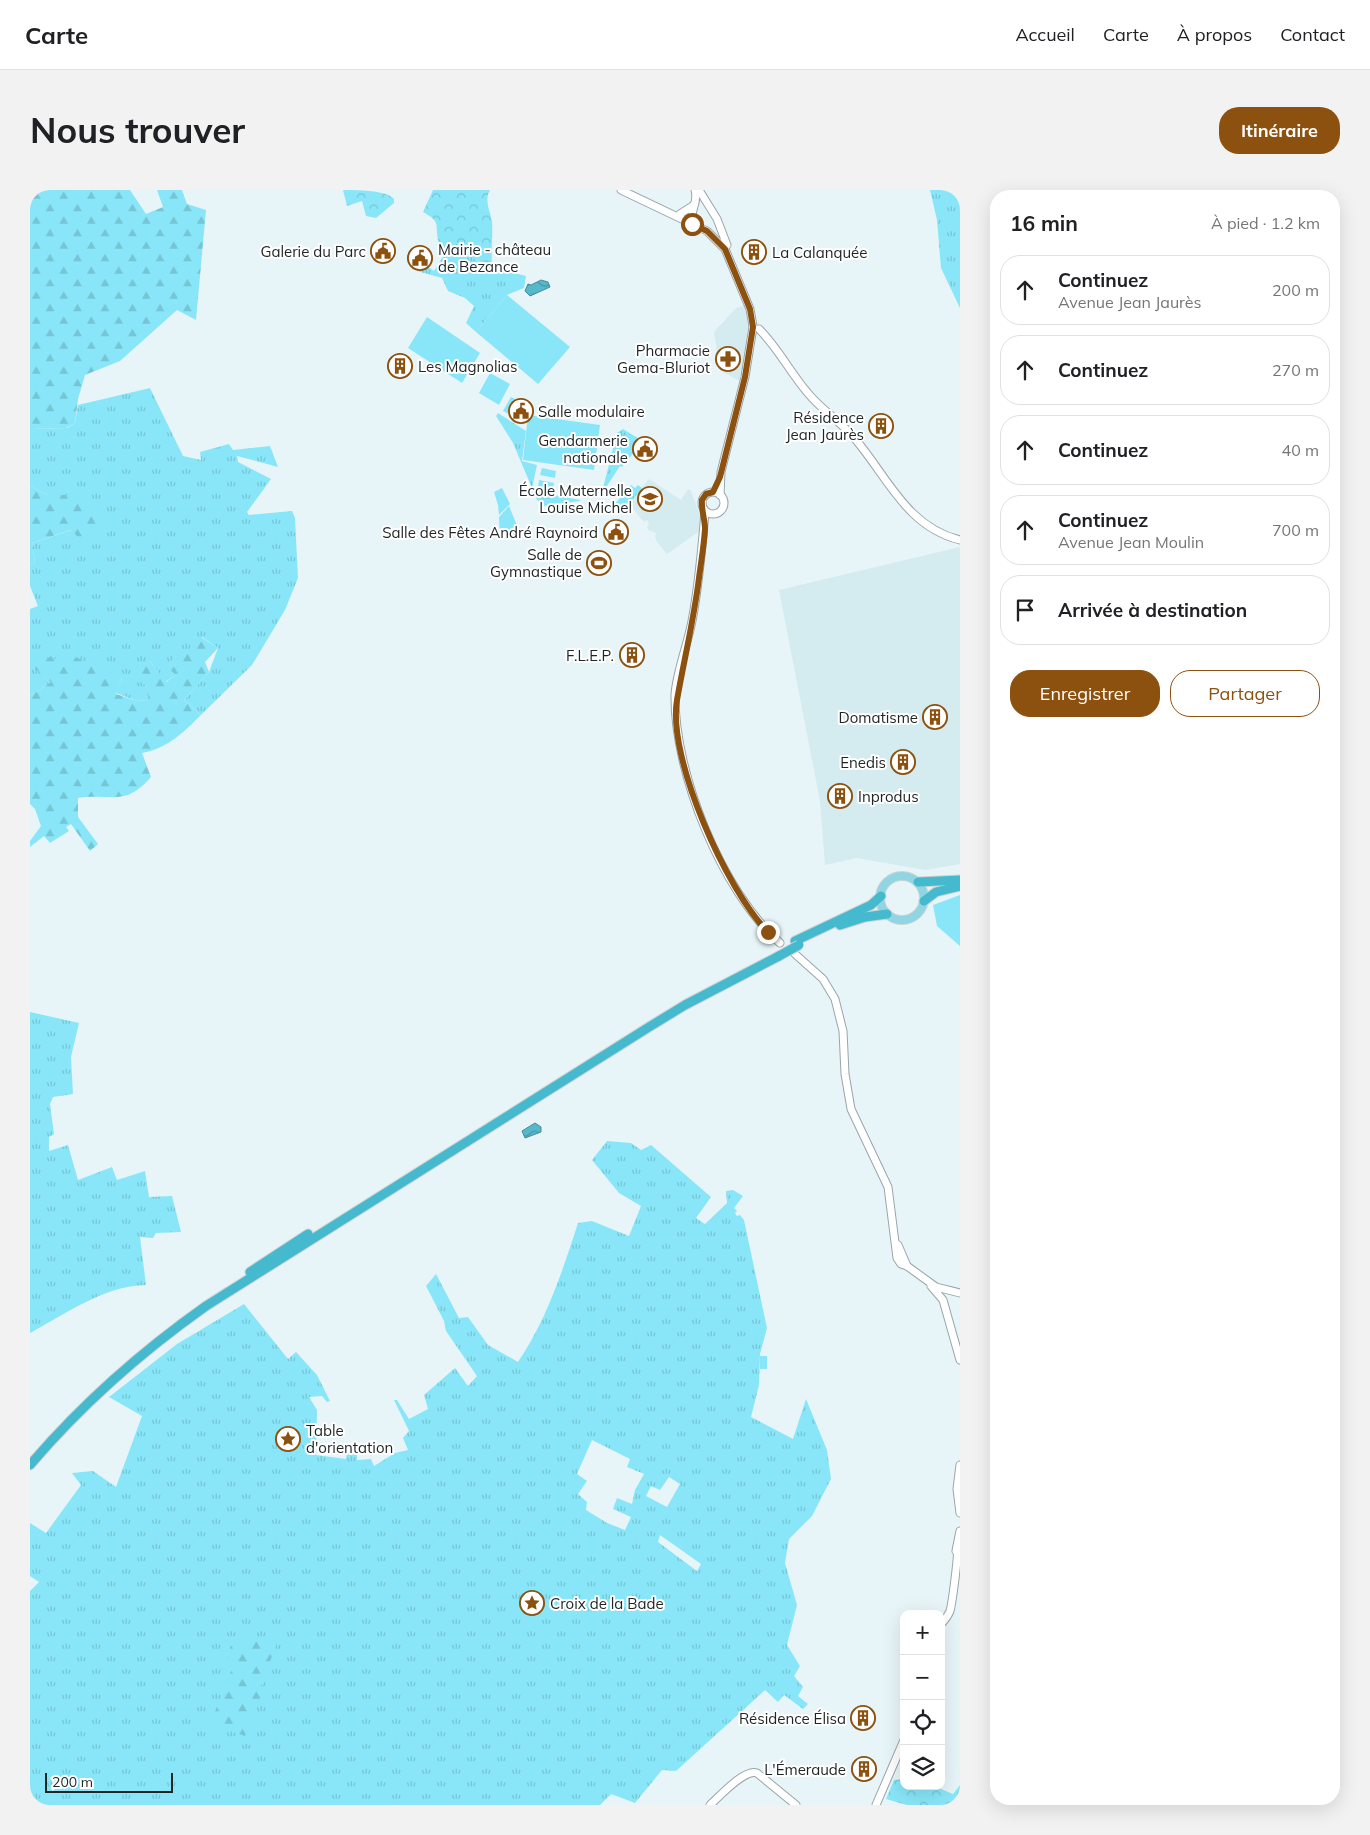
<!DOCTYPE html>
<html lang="fr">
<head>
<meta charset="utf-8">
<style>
  body { margin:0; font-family:Mulish,sans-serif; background:#f2f2f2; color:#202124 }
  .controls { position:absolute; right:15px; bottom:15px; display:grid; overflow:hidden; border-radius:10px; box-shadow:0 5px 20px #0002 }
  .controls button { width:45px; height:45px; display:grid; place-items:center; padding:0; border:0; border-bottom:1px solid #e0e0e0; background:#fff; color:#202124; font:25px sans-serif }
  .scale { position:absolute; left:15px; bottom:12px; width:128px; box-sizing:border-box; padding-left:5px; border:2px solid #1f2425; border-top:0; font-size:14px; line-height:18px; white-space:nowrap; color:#1f2425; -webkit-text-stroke:4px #fff; paint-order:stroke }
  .stop { position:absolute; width:15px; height:15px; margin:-11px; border:4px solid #8c510e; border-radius:50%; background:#fff }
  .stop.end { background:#8c510e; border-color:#fff; box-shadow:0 1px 5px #0008 }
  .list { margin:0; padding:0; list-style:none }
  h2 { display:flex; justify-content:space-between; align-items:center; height:65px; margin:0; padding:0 20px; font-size:21px }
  h2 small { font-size:16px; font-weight:400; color:#757577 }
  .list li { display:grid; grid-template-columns:32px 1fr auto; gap:15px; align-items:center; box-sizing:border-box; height:70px; margin:0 10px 10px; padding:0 10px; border:1px solid #e0e0e0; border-radius:20px }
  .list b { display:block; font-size:19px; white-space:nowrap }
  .list p { margin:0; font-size:16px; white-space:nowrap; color:#757577 }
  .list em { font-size:16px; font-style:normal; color:#757577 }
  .actions { display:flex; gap:10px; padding:15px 20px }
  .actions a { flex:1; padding:11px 0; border:1px solid #8c510e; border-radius:20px; text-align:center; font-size:18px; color:#8c510e }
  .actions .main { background:#8c510e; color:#fff }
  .icon { flex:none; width:28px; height:28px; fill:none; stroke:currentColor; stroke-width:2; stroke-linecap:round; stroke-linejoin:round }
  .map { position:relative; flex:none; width:930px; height:1615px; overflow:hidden; border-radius:20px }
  header { display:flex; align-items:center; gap:30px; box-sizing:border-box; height:70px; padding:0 25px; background:#fff; border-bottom:1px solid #e0e0e0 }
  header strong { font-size:24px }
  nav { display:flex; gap:28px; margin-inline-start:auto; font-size:18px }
  .intro { display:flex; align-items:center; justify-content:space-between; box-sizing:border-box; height:120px; padding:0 30px }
  h1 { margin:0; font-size:35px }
  .button { padding:12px 22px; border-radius:20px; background:#8c510e; color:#fff; font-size:18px; font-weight:700 }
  main { display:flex; gap:30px; padding:0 30px }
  aside { flex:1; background:#fff; border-radius:20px; box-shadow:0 5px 20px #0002 }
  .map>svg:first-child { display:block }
</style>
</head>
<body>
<header>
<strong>Carte</strong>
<nav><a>Accueil</a><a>Carte</a><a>À propos</a><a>Contact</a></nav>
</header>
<div class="intro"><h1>Nous trouver</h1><a class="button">Itinéraire</a></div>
<main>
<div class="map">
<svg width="930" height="1615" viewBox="0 0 930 1615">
  <defs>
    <pattern id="grass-tufts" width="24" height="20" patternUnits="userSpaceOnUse" patternTransform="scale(1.25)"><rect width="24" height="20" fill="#88e6f8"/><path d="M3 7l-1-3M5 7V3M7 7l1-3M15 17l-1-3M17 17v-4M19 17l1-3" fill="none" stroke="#75c5d4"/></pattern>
    <pattern id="forest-firs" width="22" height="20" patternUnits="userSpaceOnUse" patternTransform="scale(1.25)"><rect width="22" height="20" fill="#88e6f8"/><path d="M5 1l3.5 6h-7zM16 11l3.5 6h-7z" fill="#75c5d4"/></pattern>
    <pattern id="park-crowns" width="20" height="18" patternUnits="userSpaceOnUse" patternTransform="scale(1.25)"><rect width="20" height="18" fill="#88e6f8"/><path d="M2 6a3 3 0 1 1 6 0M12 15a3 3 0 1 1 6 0" fill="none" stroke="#75c5d4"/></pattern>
    <pattern id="water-waves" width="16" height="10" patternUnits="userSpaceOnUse" patternTransform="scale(1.25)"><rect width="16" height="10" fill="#56b8cb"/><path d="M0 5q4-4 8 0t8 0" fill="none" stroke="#4795a5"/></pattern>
  </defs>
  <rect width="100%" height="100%" fill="#e8f5f8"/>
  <g fill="#d4ebef">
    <path d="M715,115l5,12v17l-9,48 -21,-12 -6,-38 22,-24z"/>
    <path d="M619,289l32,21 7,-11 3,2 9,24 1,15 -34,24 -10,-12 -2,-5 1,-4 -8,-3 -1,-3 2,-2 -2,-5 -3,2 -15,-18z"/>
    <path d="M930,357v317l-35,6 -68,-12 -32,7 -5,-64 -41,-211z"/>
  </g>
  <g fill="url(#grass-tufts)" fill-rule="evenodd">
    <path d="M900,0h30v118l-19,-40 -4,-48z"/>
    <path d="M428,53l17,9 -1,6 15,11 3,-4 14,6 20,5 -2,12 -17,7 -31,37 -10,-9 8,-17 -9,-8 -17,-7 -6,-13 -25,-7 7,-7 10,7 15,-24z"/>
    <path d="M120,198l33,68 18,4 -1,-8 29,-8 4,6 37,-4 8,21 -41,-11 1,6 33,17 -24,33 2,3 43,-4 3,7 3,60 -13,32 -33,55 -51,50 -17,-15 25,-28 9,-24 -16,-11 -11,20 -12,-8 -3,26 -11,7 -15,-21 -5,24 5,15 -13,1 -21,-8 6,-15 -58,-11 -29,1 16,14 -21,14v-87l8,-3 -8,-20v-20l5,-4 -3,-19 40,-13 4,-35h-29l-17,-9v-57l37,-1 8,-5 3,-18z"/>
    <path d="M468,223l28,18 -4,30 15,4 -5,23 -19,-45 -17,-27z"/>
    <path d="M593,239l20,12 -21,26 -2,-1 -15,23 -2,-1 14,-55z"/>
    <path d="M601,295l4,3 3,-3 4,3 -13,16 2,2 -6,6 -10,-8z"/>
    <path d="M504,301l46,9v1l-36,5 -7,-6z"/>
    <path d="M0,822l49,11 -8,34 2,37 -20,3 -3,7 4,30 -5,3v14l19,-6 10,35 34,-13 5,13 28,-9 4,26 23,-1 9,36 -25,1 -3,5 -13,-1 6,48c-42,1 -79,28 -116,48z"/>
    <path d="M577,951l24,2 10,7 10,-5 60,52 -15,21 9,6 22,-21 -1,-12 7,-1 10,6 -9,12 3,3 -2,2 2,3 3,-1 4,5 23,108 -7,26 -1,31 -8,32 42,22 13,-40 21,51 4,29 -19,37 -23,23 -4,24 12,42 -10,40 13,21 -6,10 9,11 -5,9 10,8 -5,5 -19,-14 -6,7 -13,-12 -89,81 -14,-1 -27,33 -24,-9 -11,11h-570v-214l9,-9 -9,-6v-53l16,10 35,-48 -9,-12 21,-2 23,16 26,-71 -33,-19 68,-53 67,-40 44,55 8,-7 21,23 13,26 -3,1 -5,-6 -13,1 8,13 -1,45 30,4 1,-8 10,3v6l14,-1 3,7 21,-13 13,-3 -5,-12 6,-7 -15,-31h3l12,19 19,-10 -4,-14 31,-27 13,18 9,-10 -31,-45 -2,-10 -18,-35 10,-12 23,44 9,-1 20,28 30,17c29,-43 44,-90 60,-139l14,-2 37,15 12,-30 -22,-13 -27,-33zM562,1250l38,19 -3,8 17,7 -9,16 -3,14 -15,-6 -4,11 18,8 -6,13 -18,-7 -21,-13 1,-8 -9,-8 9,-13 -10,-7zM639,1287l11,7 -13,23 -21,-11 5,-10 9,4zM630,1345l41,29 -4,7 -39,-29z"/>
  </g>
  <g fill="url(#forest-firs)">
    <path d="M0,0h100l16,24 17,-7 -6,-17h25l5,14 19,6 -10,110 -19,-10 -57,51 -35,14 -7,24 -3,24 -9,5 -36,1z"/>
    <path d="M0,296l17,9h29l30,25 -24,21 -11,-11 -39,13 3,19 -5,4z"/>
    <path d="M171,447l17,11 -13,14 4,10 -25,28 17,15c-18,18 -33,33 -59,38l9,24c-26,30 -38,16 -73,21v19l20,27 -8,7 -19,-27 -5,3 3,4 -19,12 -6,-7 -14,11v-6l11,-15 -6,-17 -5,-5v-108l21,-14 -17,-14 17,-12 13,11 9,-11 49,22 -6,16 21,7 12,-1 -4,-15 -9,-6 13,-19 17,22 10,-7 -9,-8 12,-19 12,8z"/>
    <path d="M240,1447l8,3 -20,54 3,2 -16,40 -35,-12 22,-55 -6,-6 7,-25z"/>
  </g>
  <g fill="url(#park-crowns)">
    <path d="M313,0c13,0 44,0 51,9v4l-18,15 -10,-2 -4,-15 -15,5z"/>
    <path d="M403,0h57c-6,10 0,21 2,31 1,14 -1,29 0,44l-3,4 -15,-11 1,-6 -16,-9 -10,4 -4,8c-2,-5 -6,-10 -7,-15 -3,-17 3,-18 -15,-28z"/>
    <path d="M874,1589v7h30l19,8 7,-9v20h-53l-21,-6 8,-19z"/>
  </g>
  <g fill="#88e6f8">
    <path d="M477,105l63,52 -32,37 -62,-52z"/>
    <path d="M397,127l53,36 -18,30 -54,-35z"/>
    <path d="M460,183l20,11 -11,21 -20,-12z"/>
    <path d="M481,207l8,4 -8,14 -8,-4z"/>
    <path d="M498,225l72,10 -6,45 -71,-10z"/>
    <path d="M512,278l14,3 -1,7 -15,-3z"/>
    <path d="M509,290l15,3 -1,7 -15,-3z"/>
    <path d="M472,298l8,16 -11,11 -1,-10 -4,-13z"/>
    <path d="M479,316l11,27 -20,7 -1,-23z"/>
    <path d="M930,705v51l-23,-20 -4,-21z"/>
    <rect x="730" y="1166" width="7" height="13"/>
  </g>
  <g fill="url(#water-waves)" stroke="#468c99">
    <path d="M511,90l7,2 2,5 -20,9 -5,-5 3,-7 3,1z"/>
    <path d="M505,933l6,4v5l-16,6 -3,-7z"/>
  </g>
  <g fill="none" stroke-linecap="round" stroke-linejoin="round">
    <defs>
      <g id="secondary">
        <path d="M591,0l86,41 18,18 25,60 3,17"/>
        <path d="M669,0l18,29 10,26"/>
        <path d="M650,24l14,-9"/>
        <path d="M662,34c-3,-12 7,-22 3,-34"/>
        <path d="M729,139c19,19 31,43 48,63 14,18 35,30 49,48 32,38 51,87 104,100"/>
        <circle cx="683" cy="313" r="11"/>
        <path d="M690,305l1,-23 24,-95 8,-50"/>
        <path d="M675,322c-3,36 -6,73 -13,109 -4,22 -16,53 -17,74 -1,77 46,196 105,248"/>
        <path d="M765,764l28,25 12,20 8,32 2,43 6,35 37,78 9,71 4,6 6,2 29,21 24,6"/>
        <path d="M868,1055l9,21"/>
        <path d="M901,1096l12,14 17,60"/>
        <path d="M930,1275l-3,24 3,24"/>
        <path d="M926,1361l4,-20"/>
        <path d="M911,1434c4,-4 7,-8 9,-13 2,-7 9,-58 7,-63"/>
        <path d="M680,1615c10,-9 34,-36 47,-32l39,32"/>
        <path d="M846,1615l28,-65"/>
      </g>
      <circle id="primary" cx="872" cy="708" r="22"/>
      <g id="highway">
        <path d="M888,692l42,-2"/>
        <path d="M894,711l12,-9 24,-6"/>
        <path d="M810,735l25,-8 22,-3"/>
        <path d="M765,751l76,-36 10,-9"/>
        <path d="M220,1082l58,-38"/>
        <path d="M0,1275c52,-61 111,-113 176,-159l443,-279 36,-22 94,-49"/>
      </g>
    </defs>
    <use href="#secondary" stroke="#99a5a8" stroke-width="9"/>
    <use href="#primary" stroke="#d2d3d3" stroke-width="10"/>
    <use href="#highway" stroke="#d2d3d3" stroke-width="11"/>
    <use href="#secondary" stroke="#fff" stroke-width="7"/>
    <use href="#primary" stroke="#8fd6e2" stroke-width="8"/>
    <use href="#highway" stroke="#45bace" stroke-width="9"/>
    <defs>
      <path id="highway-bridge" d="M749,766l20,-11"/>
    </defs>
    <use href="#highway-bridge" stroke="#d2d3d3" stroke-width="11" stroke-linecap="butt"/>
    <use href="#highway-bridge" stroke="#45bace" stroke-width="9"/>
  </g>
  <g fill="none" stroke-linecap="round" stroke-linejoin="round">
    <path stroke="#8c510e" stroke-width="6" d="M662,34l15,7 18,18 25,60 3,18 -8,50 -25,100 -7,15 -7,2 -4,6c-1,10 3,19 3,29 -1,17 -4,33 -6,49 -5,41 -15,82 -22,122 -10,58 50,191 91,232"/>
  </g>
  <defs>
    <symbol id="civic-ring" viewBox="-11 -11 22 22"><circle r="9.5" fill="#fff" stroke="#8c510e" stroke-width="1.5"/><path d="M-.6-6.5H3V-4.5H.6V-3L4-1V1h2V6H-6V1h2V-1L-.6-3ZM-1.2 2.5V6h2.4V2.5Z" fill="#8c510e"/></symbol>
    <symbol id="building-ring" viewBox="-11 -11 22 22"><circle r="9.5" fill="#fff" stroke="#8c510e" stroke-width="1.5"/><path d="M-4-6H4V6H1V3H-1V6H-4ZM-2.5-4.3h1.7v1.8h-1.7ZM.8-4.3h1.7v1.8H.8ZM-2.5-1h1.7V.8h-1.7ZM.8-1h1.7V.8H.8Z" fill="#8c510e"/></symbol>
    <symbol id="pharmacy-ring" viewBox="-11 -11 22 22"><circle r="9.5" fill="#fff" stroke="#8c510e" stroke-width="1.5"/><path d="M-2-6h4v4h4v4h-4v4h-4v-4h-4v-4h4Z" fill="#8c510e"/></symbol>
    <symbol id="school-ring" viewBox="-11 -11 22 22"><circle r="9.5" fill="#fff" stroke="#8c510e" stroke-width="1.5"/><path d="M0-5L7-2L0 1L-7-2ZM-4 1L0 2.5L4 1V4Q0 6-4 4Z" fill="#8c510e"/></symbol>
    <symbol id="stadium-ring" viewBox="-11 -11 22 22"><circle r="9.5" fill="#fff" stroke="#8c510e" stroke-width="1.5"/><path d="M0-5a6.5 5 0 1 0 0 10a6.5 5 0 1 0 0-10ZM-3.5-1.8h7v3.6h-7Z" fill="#8c510e"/></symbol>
    <symbol id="sight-ring" viewBox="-11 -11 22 22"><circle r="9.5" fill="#fff" stroke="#8c510e" stroke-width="1.5"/><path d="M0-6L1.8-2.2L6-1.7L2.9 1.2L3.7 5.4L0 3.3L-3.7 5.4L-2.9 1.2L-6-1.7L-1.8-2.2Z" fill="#8c510e"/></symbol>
  </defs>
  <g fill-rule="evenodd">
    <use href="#civic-ring" x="339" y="47" width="28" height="28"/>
    <use href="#building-ring" x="710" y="48" width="28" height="28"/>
    <use href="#civic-ring" x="376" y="54" width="28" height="28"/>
    <use href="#pharmacy-ring" x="684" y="155" width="28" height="28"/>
    <use href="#building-ring" x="356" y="162" width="28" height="28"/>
    <use href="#civic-ring" x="477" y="207" width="28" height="28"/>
    <use href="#building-ring" x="837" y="222" width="28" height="28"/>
    <use href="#civic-ring" x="601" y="245" width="28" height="28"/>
    <use href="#school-ring" x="606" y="295" width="28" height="28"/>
    <use href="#civic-ring" x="572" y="328" width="28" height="28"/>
    <use href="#stadium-ring" x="555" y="359" width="28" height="28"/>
    <use href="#building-ring" x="588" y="451" width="28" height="28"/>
    <use href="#building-ring" x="891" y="513" width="28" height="28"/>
    <use href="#building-ring" x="859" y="558" width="28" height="28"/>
    <use href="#building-ring" x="796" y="592" width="28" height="28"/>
    <use href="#sight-ring" x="244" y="1235" width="28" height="28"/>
    <use href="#sight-ring" x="488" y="1399" width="28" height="28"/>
    <use href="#building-ring" x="819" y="1514" width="28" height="28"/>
    <use href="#building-ring" x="820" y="1565" width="28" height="28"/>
  </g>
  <g text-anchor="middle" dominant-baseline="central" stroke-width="4" stroke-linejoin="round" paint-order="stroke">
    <g font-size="15" fill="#1f2425" stroke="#fff" text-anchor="end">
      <text x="408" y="59" text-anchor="start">Mairie - château<tspan x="408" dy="17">de Bezance</tspan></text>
      <text x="336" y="61">Galerie du Parc</text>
      <text x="742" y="62" text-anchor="start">La Calanquée</text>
      <text x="680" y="160">Pharmacie<tspan x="680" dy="17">Gema-Bluriot</tspan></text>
      <text x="388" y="176" text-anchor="start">Les Magnolias</text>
      <text x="508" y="221" text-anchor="start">Salle modulaire</text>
      <text x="834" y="227">Résidence<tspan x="834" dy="17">Jean Jaurès</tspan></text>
      <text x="598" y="250">Gendarmerie<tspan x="598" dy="17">nationale</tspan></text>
      <text x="602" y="300">École Maternelle<tspan x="602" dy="17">Louise Michel</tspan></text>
      <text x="568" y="342">Salle des Fêtes André Raynoird</text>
      <text x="552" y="364">Salle de<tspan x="552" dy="17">Gymnastique</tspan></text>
      <text x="584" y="465">F.L.E.P.</text>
      <text x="888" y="527">Domatisme</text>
      <text x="856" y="572">Enedis</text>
      <text x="828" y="606" text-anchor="start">Inprodus</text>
      <text x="276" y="1240" text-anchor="start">Table<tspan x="276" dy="17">d'orientation</tspan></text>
      <text x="520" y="1413" text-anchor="start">Croix de la Bade</text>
      <text x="816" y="1528">Résidence Élisa</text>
      <text x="816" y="1579">L'Émeraude</text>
    </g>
  </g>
</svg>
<div class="controls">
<button>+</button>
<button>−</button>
<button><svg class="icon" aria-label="locate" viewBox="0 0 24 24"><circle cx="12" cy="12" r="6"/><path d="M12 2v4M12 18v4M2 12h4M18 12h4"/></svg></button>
<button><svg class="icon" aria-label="layers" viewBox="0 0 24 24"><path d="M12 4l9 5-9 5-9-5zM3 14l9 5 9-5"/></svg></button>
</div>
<div class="scale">200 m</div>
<div class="stop" style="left:662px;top:34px"></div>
<div class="stop end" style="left:738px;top:742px"></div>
</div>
<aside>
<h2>16 min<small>À pied · 1.2 km</small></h2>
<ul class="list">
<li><svg class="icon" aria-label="ahead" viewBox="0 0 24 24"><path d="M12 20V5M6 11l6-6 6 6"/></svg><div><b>Continuez</b><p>Avenue Jean Jaurès</p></div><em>200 m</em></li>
<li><svg class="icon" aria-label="ahead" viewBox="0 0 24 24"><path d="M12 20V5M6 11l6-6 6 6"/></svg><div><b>Continuez</b></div><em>270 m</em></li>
<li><svg class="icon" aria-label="ahead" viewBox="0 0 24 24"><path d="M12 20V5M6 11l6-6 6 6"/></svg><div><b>Continuez</b></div><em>40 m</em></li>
<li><svg class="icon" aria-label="ahead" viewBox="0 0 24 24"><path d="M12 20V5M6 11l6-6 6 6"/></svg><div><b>Continuez</b><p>Avenue Jean Moulin</p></div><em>700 m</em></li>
<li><svg class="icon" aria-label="arrive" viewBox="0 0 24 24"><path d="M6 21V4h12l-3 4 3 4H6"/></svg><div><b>Arrivée à destination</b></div></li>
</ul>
<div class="actions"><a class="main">Enregistrer</a><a>Partager</a></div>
</aside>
</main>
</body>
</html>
